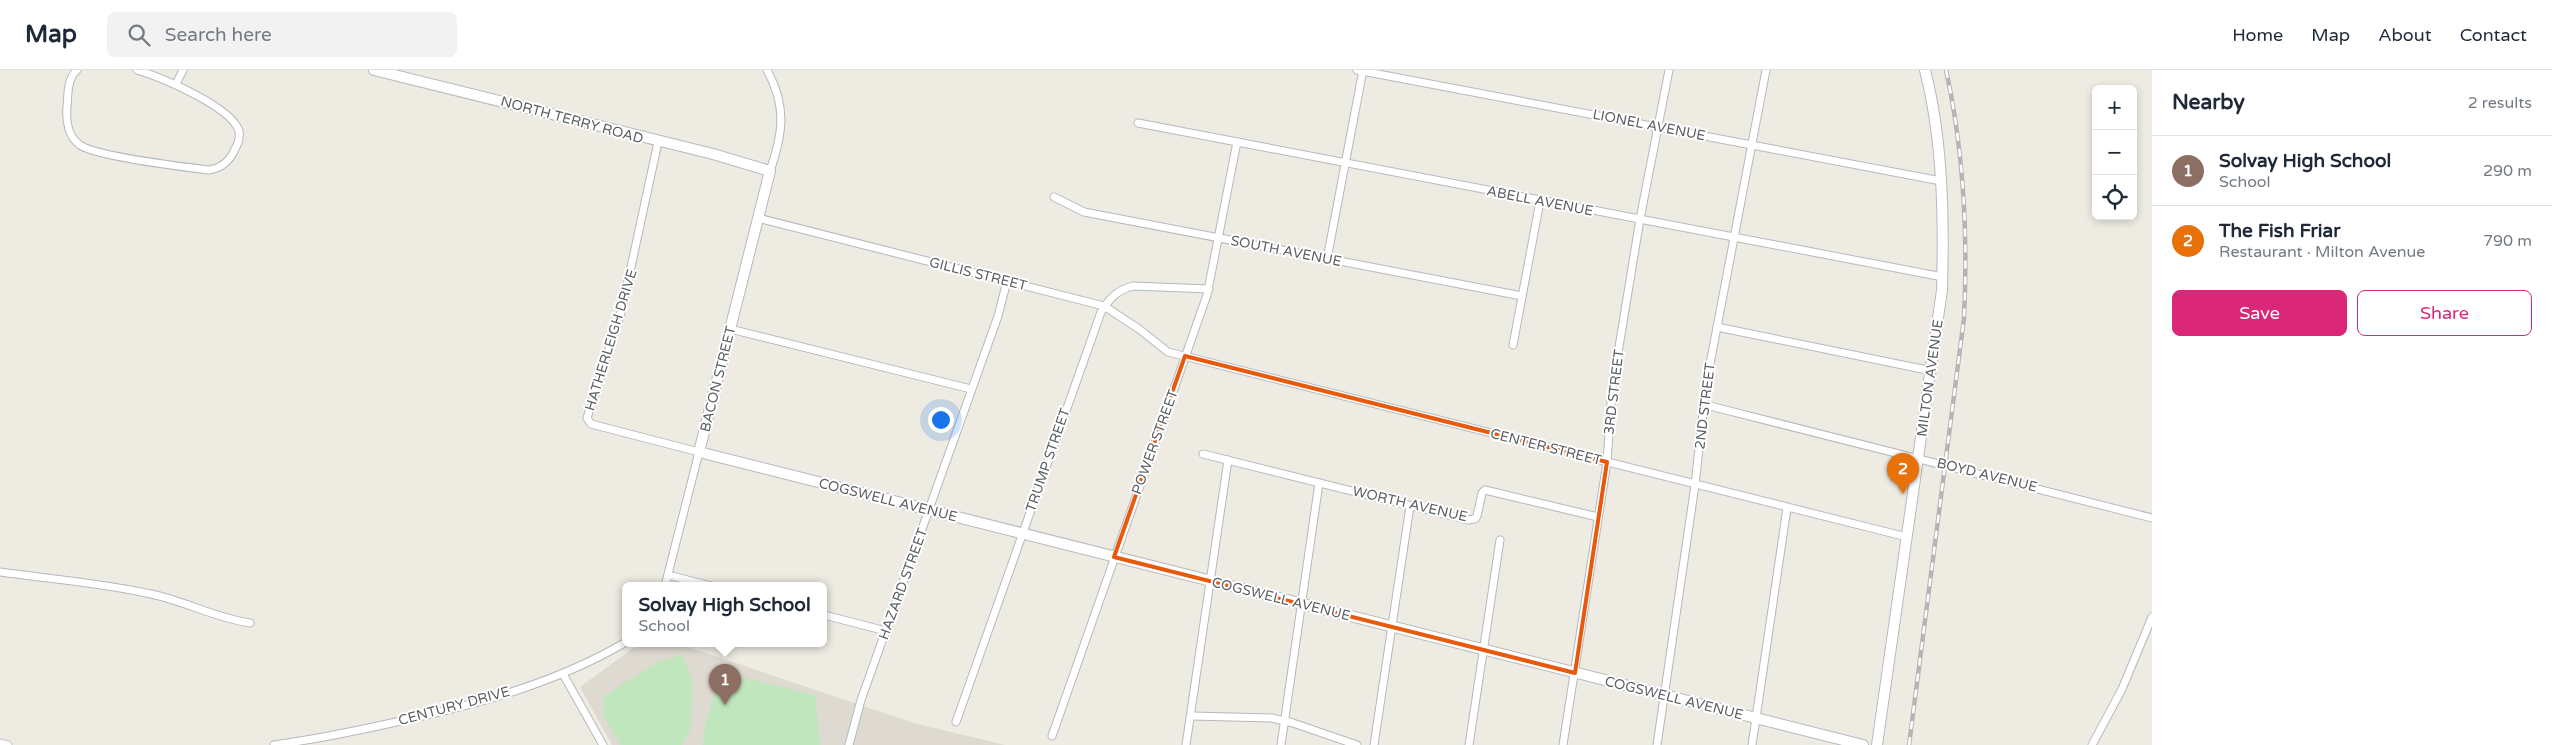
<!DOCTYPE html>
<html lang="en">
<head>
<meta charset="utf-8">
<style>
  body { margin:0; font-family:"Varela Round",sans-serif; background:#f2f2f3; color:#1f2937 }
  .controls { position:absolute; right:15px; top:15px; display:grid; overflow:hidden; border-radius:8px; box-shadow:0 2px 8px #0003 }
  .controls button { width:45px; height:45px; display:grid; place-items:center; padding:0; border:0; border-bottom:1px solid #e0e1e3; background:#fff; color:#1f2937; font:25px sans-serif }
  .you { position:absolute; left:940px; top:349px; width:18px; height:18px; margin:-12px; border:4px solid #fff; border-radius:50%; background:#1a73e8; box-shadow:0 0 0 8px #1a73e833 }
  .badge { display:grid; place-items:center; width:32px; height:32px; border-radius:50%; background:#db2777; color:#fff; font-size:16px; font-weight:700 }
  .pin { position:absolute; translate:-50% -41px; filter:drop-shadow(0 1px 2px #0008) }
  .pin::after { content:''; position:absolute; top:26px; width:18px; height:15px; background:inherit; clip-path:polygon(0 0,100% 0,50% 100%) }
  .popup { position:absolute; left:622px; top:512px; width:205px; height:65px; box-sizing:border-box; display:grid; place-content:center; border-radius:8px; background:#fff; filter:drop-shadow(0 1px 4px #0005); font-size:16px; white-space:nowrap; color:#747a83 }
  .popup b { font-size:19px; color:#1f2937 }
  .popup::after { content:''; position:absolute; left:50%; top:100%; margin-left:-10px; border:10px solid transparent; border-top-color:#fff }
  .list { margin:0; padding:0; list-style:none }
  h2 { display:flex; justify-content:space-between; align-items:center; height:65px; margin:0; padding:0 20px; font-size:21px }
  h2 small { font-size:16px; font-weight:400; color:#747a83 }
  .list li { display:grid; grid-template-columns:32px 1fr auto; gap:15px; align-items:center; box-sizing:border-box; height:70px; padding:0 20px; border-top:1px solid #e0e1e3 }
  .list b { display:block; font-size:19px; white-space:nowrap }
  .list p { margin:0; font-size:16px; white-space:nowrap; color:#747a83 }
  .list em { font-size:16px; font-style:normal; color:#747a83 }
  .actions { display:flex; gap:10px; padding:15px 20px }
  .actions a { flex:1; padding:11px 0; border:1px solid #db2777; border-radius:8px; text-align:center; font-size:18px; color:#db2777 }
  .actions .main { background:#db2777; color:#fff }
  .icon { flex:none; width:28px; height:28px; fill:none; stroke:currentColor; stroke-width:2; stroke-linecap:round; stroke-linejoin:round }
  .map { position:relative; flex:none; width:2152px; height:675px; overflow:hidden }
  header { display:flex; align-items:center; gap:30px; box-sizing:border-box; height:70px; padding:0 25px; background:#fff; border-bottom:1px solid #e0e1e3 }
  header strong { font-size:24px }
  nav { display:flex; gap:28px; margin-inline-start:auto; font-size:18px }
  .search { width:350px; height:45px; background:#f2f2f3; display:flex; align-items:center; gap:12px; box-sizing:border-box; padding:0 18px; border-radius:8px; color:#747a83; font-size:19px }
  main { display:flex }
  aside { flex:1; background:#fff }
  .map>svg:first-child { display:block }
</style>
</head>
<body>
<header>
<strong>Map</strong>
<div class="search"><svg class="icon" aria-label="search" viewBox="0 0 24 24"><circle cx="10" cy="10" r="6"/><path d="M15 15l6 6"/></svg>Search here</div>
<nav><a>Home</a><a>Map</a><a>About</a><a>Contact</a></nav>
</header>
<main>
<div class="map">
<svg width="2152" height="675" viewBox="0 0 2152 675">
  <rect width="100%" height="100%" fill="#eeebe2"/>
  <path fill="#dedad1" d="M639,574h40l235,79 91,22h-393l-32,-58z"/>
  <g fill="#c0e6be">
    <path d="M682,585l10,24 -1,49 -9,17h-61l-18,-30 1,-19 55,-35z"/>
    <path d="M721,602l94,23 5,50h-117l1,-15z"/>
  </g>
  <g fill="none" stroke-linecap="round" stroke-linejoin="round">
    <defs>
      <g id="street">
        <path d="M77,0c-10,9 -9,25 -10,37 -1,13 1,30 13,38 17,12 105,22 129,25 13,-2 21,-9 26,-21 3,-5 5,-12 4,-18 -8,-25 -79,-54 -102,-61"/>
        <path d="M767,0c20,36 16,64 3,101"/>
        <path d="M1357,0l584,111"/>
        <path d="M176,14l7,-14"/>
        <path d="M1138,53l805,154"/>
        <path d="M658,72l-36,167 -35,109 4,6 108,28 -34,134"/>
        <path d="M1054,127l30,15 438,84"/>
        <path d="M758,148l346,88 35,23 29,23 739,185"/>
        <path d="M1327,189l36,-189"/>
        <path d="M1717,257l215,44"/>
        <path d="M730,259l241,60"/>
        <path d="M1513,275l27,-144"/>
        <path d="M1706,335l446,113"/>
        <path d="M1203,384l265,66 7,-1 2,-3 5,-23 3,-3 113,27"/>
        <path d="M0,502c50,7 102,11 151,22 34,7 64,24 99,29"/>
        <path d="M668,505l43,11"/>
        <path d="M824,545l62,16"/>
        <path d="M563,604l40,71"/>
        <path d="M1191,646l81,2 21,5 64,22"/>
        <path d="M956,652l145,-410c9,-14 16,-22 32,-26l76,3"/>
        <path d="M1052,666l155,-441 30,-153"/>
        <path d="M0,673l8,2"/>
        <path d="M274,675c44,-6 87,-15 131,-25 77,-17 153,-38 221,-78"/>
        <path d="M849,675l12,-45 137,-384 9,-35"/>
        <path d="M1186,675l42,-285"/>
        <path d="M1281,675l38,-262"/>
        <path d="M1374,675l36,-239"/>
        <path d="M1469,675l31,-205"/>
        <path d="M1563,675l44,-283 5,-75 6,-34 22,-134 29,-149"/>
        <path d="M1657,675l38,-260 11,-100 60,-315"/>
        <path d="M1752,675l35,-237"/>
        <path d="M2092,675l30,-56 30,-72"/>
      </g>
      <g id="secondary">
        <path d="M374,0l339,84 57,17 -71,281 1164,293"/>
        <path d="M1877,675l65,-455c2,-73 1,-149 -17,-220"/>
      </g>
    </defs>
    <use href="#street" stroke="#b5b9bd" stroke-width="9"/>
    <use href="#secondary" stroke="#b6babf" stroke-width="12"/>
    <use href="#street" stroke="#fff" stroke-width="7"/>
    <use href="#secondary" stroke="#fff" stroke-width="10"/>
    <defs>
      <path id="rail" d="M1909,675l55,-427c4,-83 0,-166 -18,-248"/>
    </defs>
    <use href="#rail" stroke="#b4b5b5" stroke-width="4.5"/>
    <use href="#rail" stroke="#fff" stroke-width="2.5" stroke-dasharray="8" stroke-linecap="butt"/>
  </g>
  <path fill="none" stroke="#e8590c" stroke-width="4" stroke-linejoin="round" d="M1185,286l422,106 -32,211 -461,-116z"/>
  <g text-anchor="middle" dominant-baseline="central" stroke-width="4" stroke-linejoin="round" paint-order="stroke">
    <g font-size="14" fill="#5b5f64" stroke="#fff">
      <text transform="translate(572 50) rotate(15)">NORTH TERRY ROAD</text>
      <text transform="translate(1649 55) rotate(11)">LIONEL AVENUE</text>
      <text transform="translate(1540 131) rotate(11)">ABELL AVENUE</text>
      <text transform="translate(1286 181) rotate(11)">SOUTH AVENUE</text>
      <text transform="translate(978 204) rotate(14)">GILLIS STREET</text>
      <text transform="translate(611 270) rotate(-73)">HATHERLEIGH DRIVE</text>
      <text transform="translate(1930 308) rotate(-82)">MILTON AVENUE</text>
      <text transform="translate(718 309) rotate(-76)">BACON STREET</text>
      <text transform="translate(1614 322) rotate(-83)">3RD STREET</text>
      <text transform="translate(1705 336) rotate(-83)">2ND STREET</text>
      <text transform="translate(1155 372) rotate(-70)">POWER STREET</text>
      <text transform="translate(1546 377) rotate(14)">CENTER STREET</text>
      <text transform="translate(1048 390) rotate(-71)">TRUMP STREET</text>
      <text transform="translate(1987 405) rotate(14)">BOYD AVENUE</text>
      <text transform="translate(888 430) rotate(14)">COGSWELL AVENUE</text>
      <text transform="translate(1410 434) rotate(13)">WORTH AVENUE</text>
      <text transform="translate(903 514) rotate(-70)">HAZARD STREET</text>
      <text transform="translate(1281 529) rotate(14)">COGSWELL AVENUE</text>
      <text transform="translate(1674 628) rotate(14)">COGSWELL AVENUE</text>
      <text transform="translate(454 636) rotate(-15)">CENTURY DRIVE</text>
    </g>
  </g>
</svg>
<div class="controls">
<button>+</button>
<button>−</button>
<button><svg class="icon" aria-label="locate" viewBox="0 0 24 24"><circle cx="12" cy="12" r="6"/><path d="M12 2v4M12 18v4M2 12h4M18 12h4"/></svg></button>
</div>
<div class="you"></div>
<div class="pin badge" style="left:725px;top:635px;background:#8d6e63">1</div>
<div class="popup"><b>Solvay High School</b>School</div>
<div class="pin badge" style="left:1903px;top:424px;background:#e8710a">2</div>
</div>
<aside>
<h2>Nearby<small>2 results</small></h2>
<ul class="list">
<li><span class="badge" style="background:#8d6e63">1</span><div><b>Solvay High School</b><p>School</p></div><em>290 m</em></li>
<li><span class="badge" style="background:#e8710a">2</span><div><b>The Fish Friar</b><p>Restaurant · Milton Avenue</p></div><em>790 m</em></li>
</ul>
<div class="actions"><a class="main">Save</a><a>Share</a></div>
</aside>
</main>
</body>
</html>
